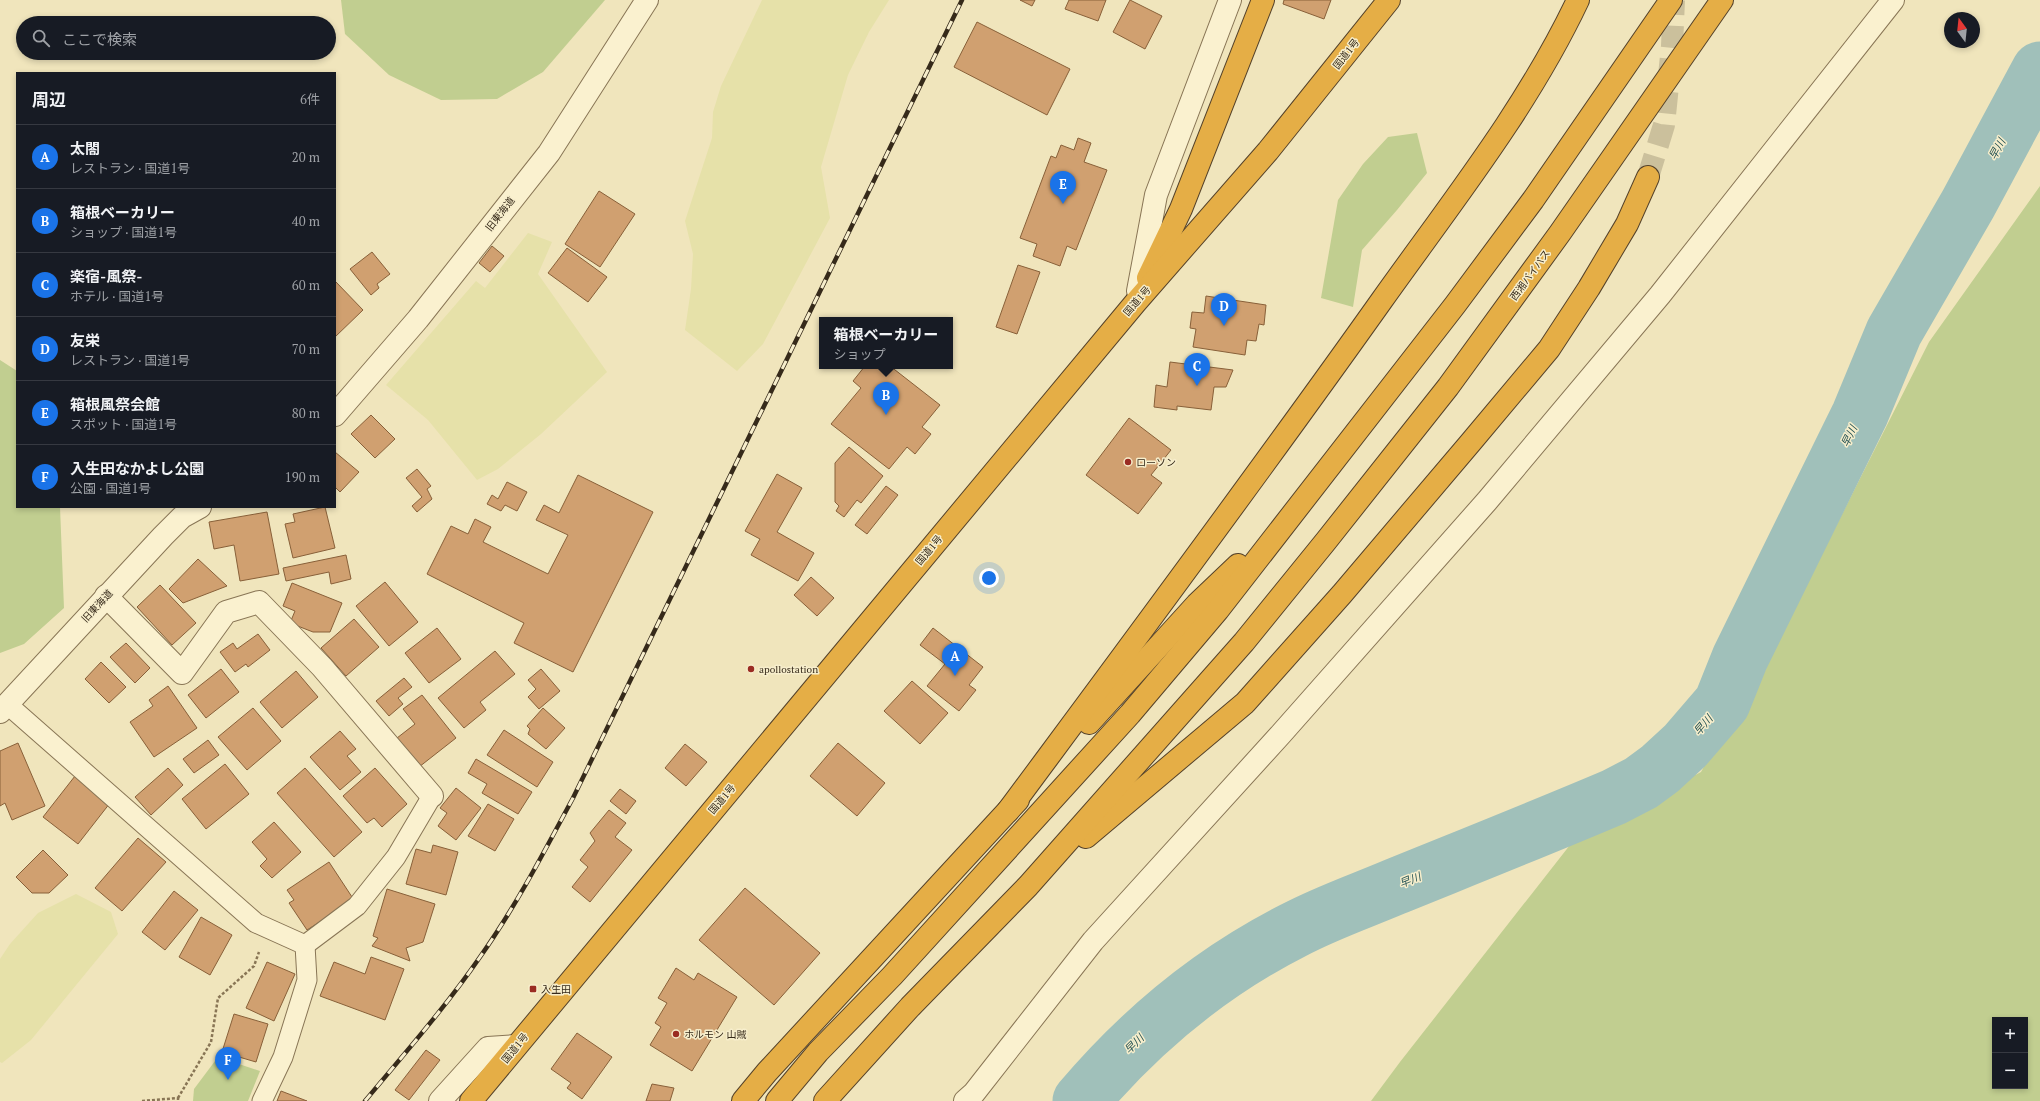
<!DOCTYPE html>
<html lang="ja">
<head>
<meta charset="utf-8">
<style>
  body { margin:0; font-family:"PT Serif","Noto Sans JP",serif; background:#242831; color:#f1f3f6 }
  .controls { position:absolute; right:12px; bottom:12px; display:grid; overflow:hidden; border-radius:0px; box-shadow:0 2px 6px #0003 }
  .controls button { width:36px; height:36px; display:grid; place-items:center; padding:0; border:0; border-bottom:1px solid #363941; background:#171b24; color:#f1f3f6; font:20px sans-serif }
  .compass { position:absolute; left:1944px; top:12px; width:36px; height:36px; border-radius:50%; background:#171b24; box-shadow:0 2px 6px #0003; rotate:345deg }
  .you { position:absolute; left:989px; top:578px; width:14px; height:14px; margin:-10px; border:3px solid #fff; border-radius:50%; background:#1a73e8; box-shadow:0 0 0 6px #1a73e833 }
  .badge { display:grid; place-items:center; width:26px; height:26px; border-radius:50%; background:#1a73e8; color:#fff; font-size:13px; font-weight:700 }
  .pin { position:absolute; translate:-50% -33px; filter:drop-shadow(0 1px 2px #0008) }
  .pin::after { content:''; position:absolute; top:21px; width:14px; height:12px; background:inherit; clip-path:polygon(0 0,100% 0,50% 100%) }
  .popup { position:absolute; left:819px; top:317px; width:134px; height:52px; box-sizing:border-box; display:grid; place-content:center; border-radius:0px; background:#171b24; filter:drop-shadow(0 1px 3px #0005); font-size:13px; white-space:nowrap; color:#9ea1a6 }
  .popup b { font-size:15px; color:#f1f3f6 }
  .popup::after { content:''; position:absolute; left:50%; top:100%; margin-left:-8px; border:8px solid transparent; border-top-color:#171b24 }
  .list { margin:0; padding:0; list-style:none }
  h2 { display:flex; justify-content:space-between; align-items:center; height:52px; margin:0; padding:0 16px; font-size:17px }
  h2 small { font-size:13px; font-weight:400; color:#9ea1a6 }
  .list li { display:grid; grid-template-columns:26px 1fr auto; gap:12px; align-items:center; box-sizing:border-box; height:64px; padding:0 16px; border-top:1px solid #363941 }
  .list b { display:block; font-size:15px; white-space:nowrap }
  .list p { margin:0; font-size:13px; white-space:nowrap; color:#9ea1a6 }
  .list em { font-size:13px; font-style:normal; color:#9ea1a6 }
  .icon { flex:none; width:22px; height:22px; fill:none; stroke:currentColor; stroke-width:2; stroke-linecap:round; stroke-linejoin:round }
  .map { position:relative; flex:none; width:2040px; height:1101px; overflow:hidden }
  .search { position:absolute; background:#171b24; box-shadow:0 2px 6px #0003; left:16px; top:16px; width:320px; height:44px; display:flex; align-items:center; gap:10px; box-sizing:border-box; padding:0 14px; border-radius:22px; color:#9ea1a6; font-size:15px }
  .panel { position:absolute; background:#171b24; box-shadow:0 2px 6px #0003; left:16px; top:72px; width:320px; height:436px; border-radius:0px }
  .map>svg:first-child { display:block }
</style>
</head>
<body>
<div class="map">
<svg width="2040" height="1101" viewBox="0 0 2040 1101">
  <rect width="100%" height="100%" fill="#f0e5bc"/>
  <g fill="#e6e1a9">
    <path d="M762,0h127l-20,32 -21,43 -27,92 9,51 -67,126 -26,27 -52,-41 6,-41 2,-35 -8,-33 27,-83 1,-26 8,-26z"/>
    <path d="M528,233l24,9 -14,32 69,98 -66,62 -43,35 -21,11 -49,-60 -42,-35 90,-104 9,7z"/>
    <path d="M76,894l35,18 7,22 -87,106 -29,23 -2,-1v-103l10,-15 28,-31z"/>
  </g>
  <g fill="#c1ce90" fill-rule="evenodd">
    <path d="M341,0h264l-62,72 -46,27 -56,1 -52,-25 -44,-41z"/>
    <path d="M1417,133l10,40 -30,37 -35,40 -9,57 -32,-9 17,-98 25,-36 25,-27z"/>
    <path d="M2040,186v915h-669l29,-39 177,-226 124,-64 133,-242 95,-188zM1995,1020h30v66h-30z"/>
    <path d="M0,360l17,11v136h43l4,101 -40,36 -24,9z"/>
    <path d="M218,1057l42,14 -12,30h-55l1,-12z"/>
  </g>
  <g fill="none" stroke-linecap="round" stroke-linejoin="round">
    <path stroke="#a0c0ba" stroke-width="57" d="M1081,1101c60,-71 130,-129 213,-171 32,-17 67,-29 100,-43 74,-30 147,-59 220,-90l27,-14 19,-14 25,-23 37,-43 18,-45 120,-244 34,-82 74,-128 72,-134"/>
  </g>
  <g fill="#d0a070" stroke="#886039">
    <path d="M1020,0h15l-3,6z"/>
    <path d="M1069,0h37l-8,21 -33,-12z"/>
    <path d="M1130,0l32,16 -17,33 -32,-17z"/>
    <path d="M1284,0h47l-7,19 -41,-15z"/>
    <path d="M977,22l93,47 -23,46 -93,-48z"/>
    <path d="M1078,138l13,5 -7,19 23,8 -31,80 -9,-4 -7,20 -27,-10 4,-12 -17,-6 31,-82 5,2 5,-13 13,5z"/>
    <path d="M599,191l36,23 -35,53 -35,-23z"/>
    <path d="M492,246l12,10 -14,16 -11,-9z"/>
    <path d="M567,248l40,29 -19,25 -40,-29z"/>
    <path d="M372,252l18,22 -13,10 2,4 -8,7 -21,-26z"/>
    <path d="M1018,265l22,7 -23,62 -21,-7z"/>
    <path d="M336,282l27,28 -28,27v-54z"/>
    <path d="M1206,296l60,9 -2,20 -5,-1 -3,17 -9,-1 -2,15 -52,-8 3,-18 -6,-1 2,-16 12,1z"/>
    <path d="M1170,362l63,8 -7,17h-12l-3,23 -34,-4v4l-23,-3 2,-22 11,2z"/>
    <path d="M865,366h25l50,39 -18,22 9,7 -16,20 -8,-7 -18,22 -58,-45 30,-36 -8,-7z"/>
    <path d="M371,415l24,24 -20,19 -24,-24z"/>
    <path d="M1129,418l42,32 -20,25 11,8 -24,31 -52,-39z"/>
    <path d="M849,447l34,29 -22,27 -4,-3 -13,17 -8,-6 3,-5 -4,-4v-39z"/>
    <path d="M335,452l24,20 -19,20 -5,-5z"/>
    <path d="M417,469l14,17 -4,3 5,10 -15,13 -5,-6 10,-9 -16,-19z"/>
    <path d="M777,474l25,14 -25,44 37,21 -16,28 -47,-26 9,-16 -15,-8z"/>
    <path d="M578,475l75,37 -80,160 -59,-29 10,-20 -97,-49 24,-48 17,8 7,-15 16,8 -8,15 65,32 20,-39 -32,-15 8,-15 15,8z"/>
    <path d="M507,482l20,10 -10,19 -12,-6 -4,6 -14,-7 5,-9 6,4z"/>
    <path d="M886,486l12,9 -31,39 -12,-9z"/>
    <path d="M325,507l10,41 -42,10 -8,-34 10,-2 -2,-8z"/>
    <path d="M267,512l12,62 -39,7 -6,-36 -20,4 -5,-27z"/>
    <path d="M346,555l5,24 -20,5 -2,-12 -43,9 -3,-13z"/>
    <path d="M198,559l29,27 -44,17 -14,-14z"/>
    <path d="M811,577l23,21 -17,18 -23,-21z"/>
    <path d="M385,582l33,40 -29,24 -33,-40z"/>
    <path d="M292,583l50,20 -12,29h-17l-23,-9 5,-12 -12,-5z"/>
    <path d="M160,585l36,38 -24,22 -35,-38z"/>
    <path d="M354,619l25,28 -33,29 -25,-28z"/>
    <path d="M437,628l24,31 -32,24 -24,-30z"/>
    <path d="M933,628l50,39 -14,18 7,5 -17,21 -32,-25 18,-22 -25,-19z"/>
    <path d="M258,634l12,16 -22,17 -2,-3 -11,8 -15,-20 13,-9 4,6z"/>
    <path d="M126,643l24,25 -15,15 -25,-26z"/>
    <path d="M495,651l20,23 -35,28 6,8 -22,18 -26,-30z"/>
    <path d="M101,662l25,25 -17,16 -24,-24z"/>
    <path d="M221,669l18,23 -33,26 -18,-23z"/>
    <path d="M541,669l19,22 -21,18 -11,-12 8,-8 -8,-9z"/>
    <path d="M296,671l22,26 -36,31 -22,-26z"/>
    <path d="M404,678l8,9 -14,11 5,6 -14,12 -13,-15z"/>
    <path d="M912,681l36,32 -28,31 -36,-33z"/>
    <path d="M168,686l29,42 -43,29 -24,-35 23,-16 -4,-6z"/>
    <path d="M422,695l34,43 -37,29 -22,-29 18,-14 -12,-15z"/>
    <path d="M253,708l28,33 -34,29 -29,-33z"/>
    <path d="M543,708l22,20 -19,21 -18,-15 2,-5 -3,-3z"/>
    <path d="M504,730l49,32 -16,25 -50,-32z"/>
    <path d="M340,731l16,18 -9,7 14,16 -21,18 -30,-33z"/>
    <path d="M208,740l11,15 -25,18 -11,-14z"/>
    <path d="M18,743l27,63 -33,14 -7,-17 -5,3v-55z"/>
    <path d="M838,743l47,40 -28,33 -47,-40z"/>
    <path d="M685,744l22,18 -21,24 -21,-18z"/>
    <path d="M476,759l56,33 -14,22 -36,-21 5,-9 -19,-11z"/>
    <path d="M225,764l24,30 -43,35 -24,-30z"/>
    <path d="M168,768l15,17 -32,30 -16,-18z"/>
    <path d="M305,768l57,64 -28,25 -57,-64z"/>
    <path d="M375,768l32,36 -25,23 -8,-9 -7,5 -24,-27z"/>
    <path d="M75,776l35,27 -32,41 -35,-27z"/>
    <path d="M456,788l25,20 -25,32 -18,-14 9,-13 -7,-5z"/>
    <path d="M620,789l16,12 -10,13 -16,-13z"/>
    <path d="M488,804l26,15 -19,32 -27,-15z"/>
    <path d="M609,810l17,13 -11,14 17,13 -42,52 -18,-15 16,-20 -8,-7 15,-19 -5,-8z"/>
    <path d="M274,822l27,30 -29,26 -12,-12 7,-7 -15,-17z"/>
    <path d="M138,838l28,24 -44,49 -27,-23z"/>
    <path d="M433,845l25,7 -12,43 -40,-11 10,-35 15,4z"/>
    <path d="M43,850l25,25 -19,18h-17l-16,-16z"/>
    <path d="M329,862l25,38 -47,30 -18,-27 5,-3 -7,-10z"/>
    <path d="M745,888l75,65 -46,52 -75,-65z"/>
    <path d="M387,889l48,15 -12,38 -17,6 4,13 -38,-15 6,-8 -5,-2z"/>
    <path d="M174,891l24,19 -33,40 -23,-18z"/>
    <path d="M201,917l31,18 -22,40 -31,-18z"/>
    <path d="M371,957l33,12 -19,51 -65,-24 14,-34 31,12z"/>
    <path d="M267,962l28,12 -21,47 -28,-13z"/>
    <path d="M676,968l18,12 4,-7 39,24 -45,74 -42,-26 11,-18 -6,-4 12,-20 -9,-5z"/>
    <path d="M234,1014l34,10 -12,38 -34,-10z"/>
    <path d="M577,1033l35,24 -30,42 -15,-11 4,-5 -20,-14z"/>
    <path d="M426,1050l14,10 -31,40 -14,-10z"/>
    <path d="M652,1084l22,4 -4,13h-24z"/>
    <path d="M281,1091l26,10h-30z"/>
  </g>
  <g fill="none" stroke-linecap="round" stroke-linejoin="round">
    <path stroke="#cbc09c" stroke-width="22" stroke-dasharray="22 11" stroke-linecap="butt" d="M1648,177l16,-52 8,-79 2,-46"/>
    <defs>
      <g id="lane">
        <path d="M7,704l249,219 49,22 2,35 -24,77 -21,44"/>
        <path d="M305,945l52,-39 39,-49 36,-61"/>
      </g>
      <g id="street">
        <path d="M1138,291l18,-96 74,-195"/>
        <path d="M335,415l83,-96 131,-166 98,-153"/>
        <path d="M106,596l76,77 44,-61 33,-10 63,65 110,129"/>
        <path d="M0,712l163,-176 19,-19 18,-10"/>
        <path d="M440,1101l48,-53 28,-2"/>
        <path d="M965,1101l9,-8 119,-152 188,-207 206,-233 173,-206 233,-295"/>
      </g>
      <g id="highway">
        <path d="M1148,278l33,-69 82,-209"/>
        <path d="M1089,723l108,-119 41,-39"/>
        <path d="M1008,811c126,-170 252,-339 374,-511 69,-97 145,-192 196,-300"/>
        <path d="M1086,837l159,-134 97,-109 129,-152 78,-93 40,-61 38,-64 21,-47"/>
        <path d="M471,1101l665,-799 132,-151 121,-151"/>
        <path d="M743,1101l24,-29 251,-272"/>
        <path d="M777,1101l41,-49 74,-76 238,-262 88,-104 237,-305 78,-105 138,-200"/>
        <path d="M825,1101l85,-94 118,-121 216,-244 82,-101 122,-154 112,-154 162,-233"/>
      </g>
    </defs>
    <use href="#lane" stroke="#887555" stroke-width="21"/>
    <use href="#street" stroke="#887555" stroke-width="24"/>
    <use href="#highway" stroke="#55422a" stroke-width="24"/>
    <g stroke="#887555" stroke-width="2.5" stroke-dasharray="3 2" stroke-linecap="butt">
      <path d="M178,1098l33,-56 7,-44 36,-32 5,-14"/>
      <path d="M142,1101l36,-3v3"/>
    </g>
    <use href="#lane" stroke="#faf1cf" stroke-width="19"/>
    <use href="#street" stroke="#faf1cf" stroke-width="22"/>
    <use href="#highway" stroke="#e5ae46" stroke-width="22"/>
    <defs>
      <path id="rail" d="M365,1101c39,-47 80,-93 115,-144 36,-51 64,-105 93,-159l389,-798"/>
    </defs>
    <use href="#rail" stroke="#362a1a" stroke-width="4.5"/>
    <use href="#rail" stroke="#f7eecc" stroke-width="3" stroke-dasharray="9" stroke-linecap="butt"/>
  </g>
  <g fill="#9a2c22" stroke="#f7eecc" stroke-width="1.5">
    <circle cx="1128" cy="462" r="4"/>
    <circle cx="751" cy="669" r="4"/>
    <rect x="529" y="985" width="8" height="8" rx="2"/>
    <circle cx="676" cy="1034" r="4"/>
  </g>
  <g text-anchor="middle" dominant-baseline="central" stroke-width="3" stroke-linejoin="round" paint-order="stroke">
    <g font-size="10" fill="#362a1a" stroke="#f7eecc">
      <text transform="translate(1346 54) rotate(-52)">国道1号</text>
      <text transform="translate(500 214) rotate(-52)">旧東海道</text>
      <text transform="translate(1530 275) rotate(-54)">西湘バイパス</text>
      <text transform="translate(1137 301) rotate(-49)">国道1号</text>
      <text transform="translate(929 550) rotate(-50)">国道1号</text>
      <text transform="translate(97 606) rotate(-47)">旧東海道</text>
      <text transform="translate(722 799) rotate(-50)">国道1号</text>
      <text transform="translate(515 1048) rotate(-51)">国道1号</text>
    </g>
    <g font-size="10" fill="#362a1a" stroke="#f7eecc" text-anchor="start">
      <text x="1136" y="462">ローソン</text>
      <text x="759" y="669">apollostation</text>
      <text x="541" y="989">入生田</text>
      <text x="684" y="1034">ホルモン 山賊</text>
    </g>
    <g font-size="11" font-style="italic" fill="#295657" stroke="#f7eecc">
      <text transform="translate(1997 149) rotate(-62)">早川</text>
      <text transform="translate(1849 436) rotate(-64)">早川</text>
      <text transform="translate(1703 725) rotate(-49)">早川</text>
      <text transform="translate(1410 880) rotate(-22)">早川</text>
      <text transform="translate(1134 1044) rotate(-45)">早川</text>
    </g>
  </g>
</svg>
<div class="controls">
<button>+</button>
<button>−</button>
</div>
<svg class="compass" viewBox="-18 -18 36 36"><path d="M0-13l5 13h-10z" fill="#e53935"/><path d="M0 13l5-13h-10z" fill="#9ea1a6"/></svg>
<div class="you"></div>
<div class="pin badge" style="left:955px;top:676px">A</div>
<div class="pin badge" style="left:886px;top:415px">B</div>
<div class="popup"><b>箱根ベーカリー</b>ショップ</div>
<div class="pin badge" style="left:1197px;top:386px">C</div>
<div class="pin badge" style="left:1224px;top:326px">D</div>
<div class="pin badge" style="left:1063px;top:204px">E</div>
<div class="pin badge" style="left:228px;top:1080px">F</div>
<div class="search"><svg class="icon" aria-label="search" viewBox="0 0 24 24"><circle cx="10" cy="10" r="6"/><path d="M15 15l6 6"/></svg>ここで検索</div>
<section class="panel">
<h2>周辺<small>6件</small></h2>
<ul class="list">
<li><span class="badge">A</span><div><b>太閤</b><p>レストラン · 国道1号</p></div><em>20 m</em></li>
<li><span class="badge">B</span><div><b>箱根ベーカリー</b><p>ショップ · 国道1号</p></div><em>40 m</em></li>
<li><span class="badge">C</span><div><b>楽宿-風祭-</b><p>ホテル · 国道1号</p></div><em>60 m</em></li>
<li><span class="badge">D</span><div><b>友栄</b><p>レストラン · 国道1号</p></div><em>70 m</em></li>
<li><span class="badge">E</span><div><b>箱根風祭会館</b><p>スポット · 国道1号</p></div><em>80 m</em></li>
<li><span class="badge">F</span><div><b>入生田なかよし公園</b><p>公園 · 国道1号</p></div><em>190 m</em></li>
</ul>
</section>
</div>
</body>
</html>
